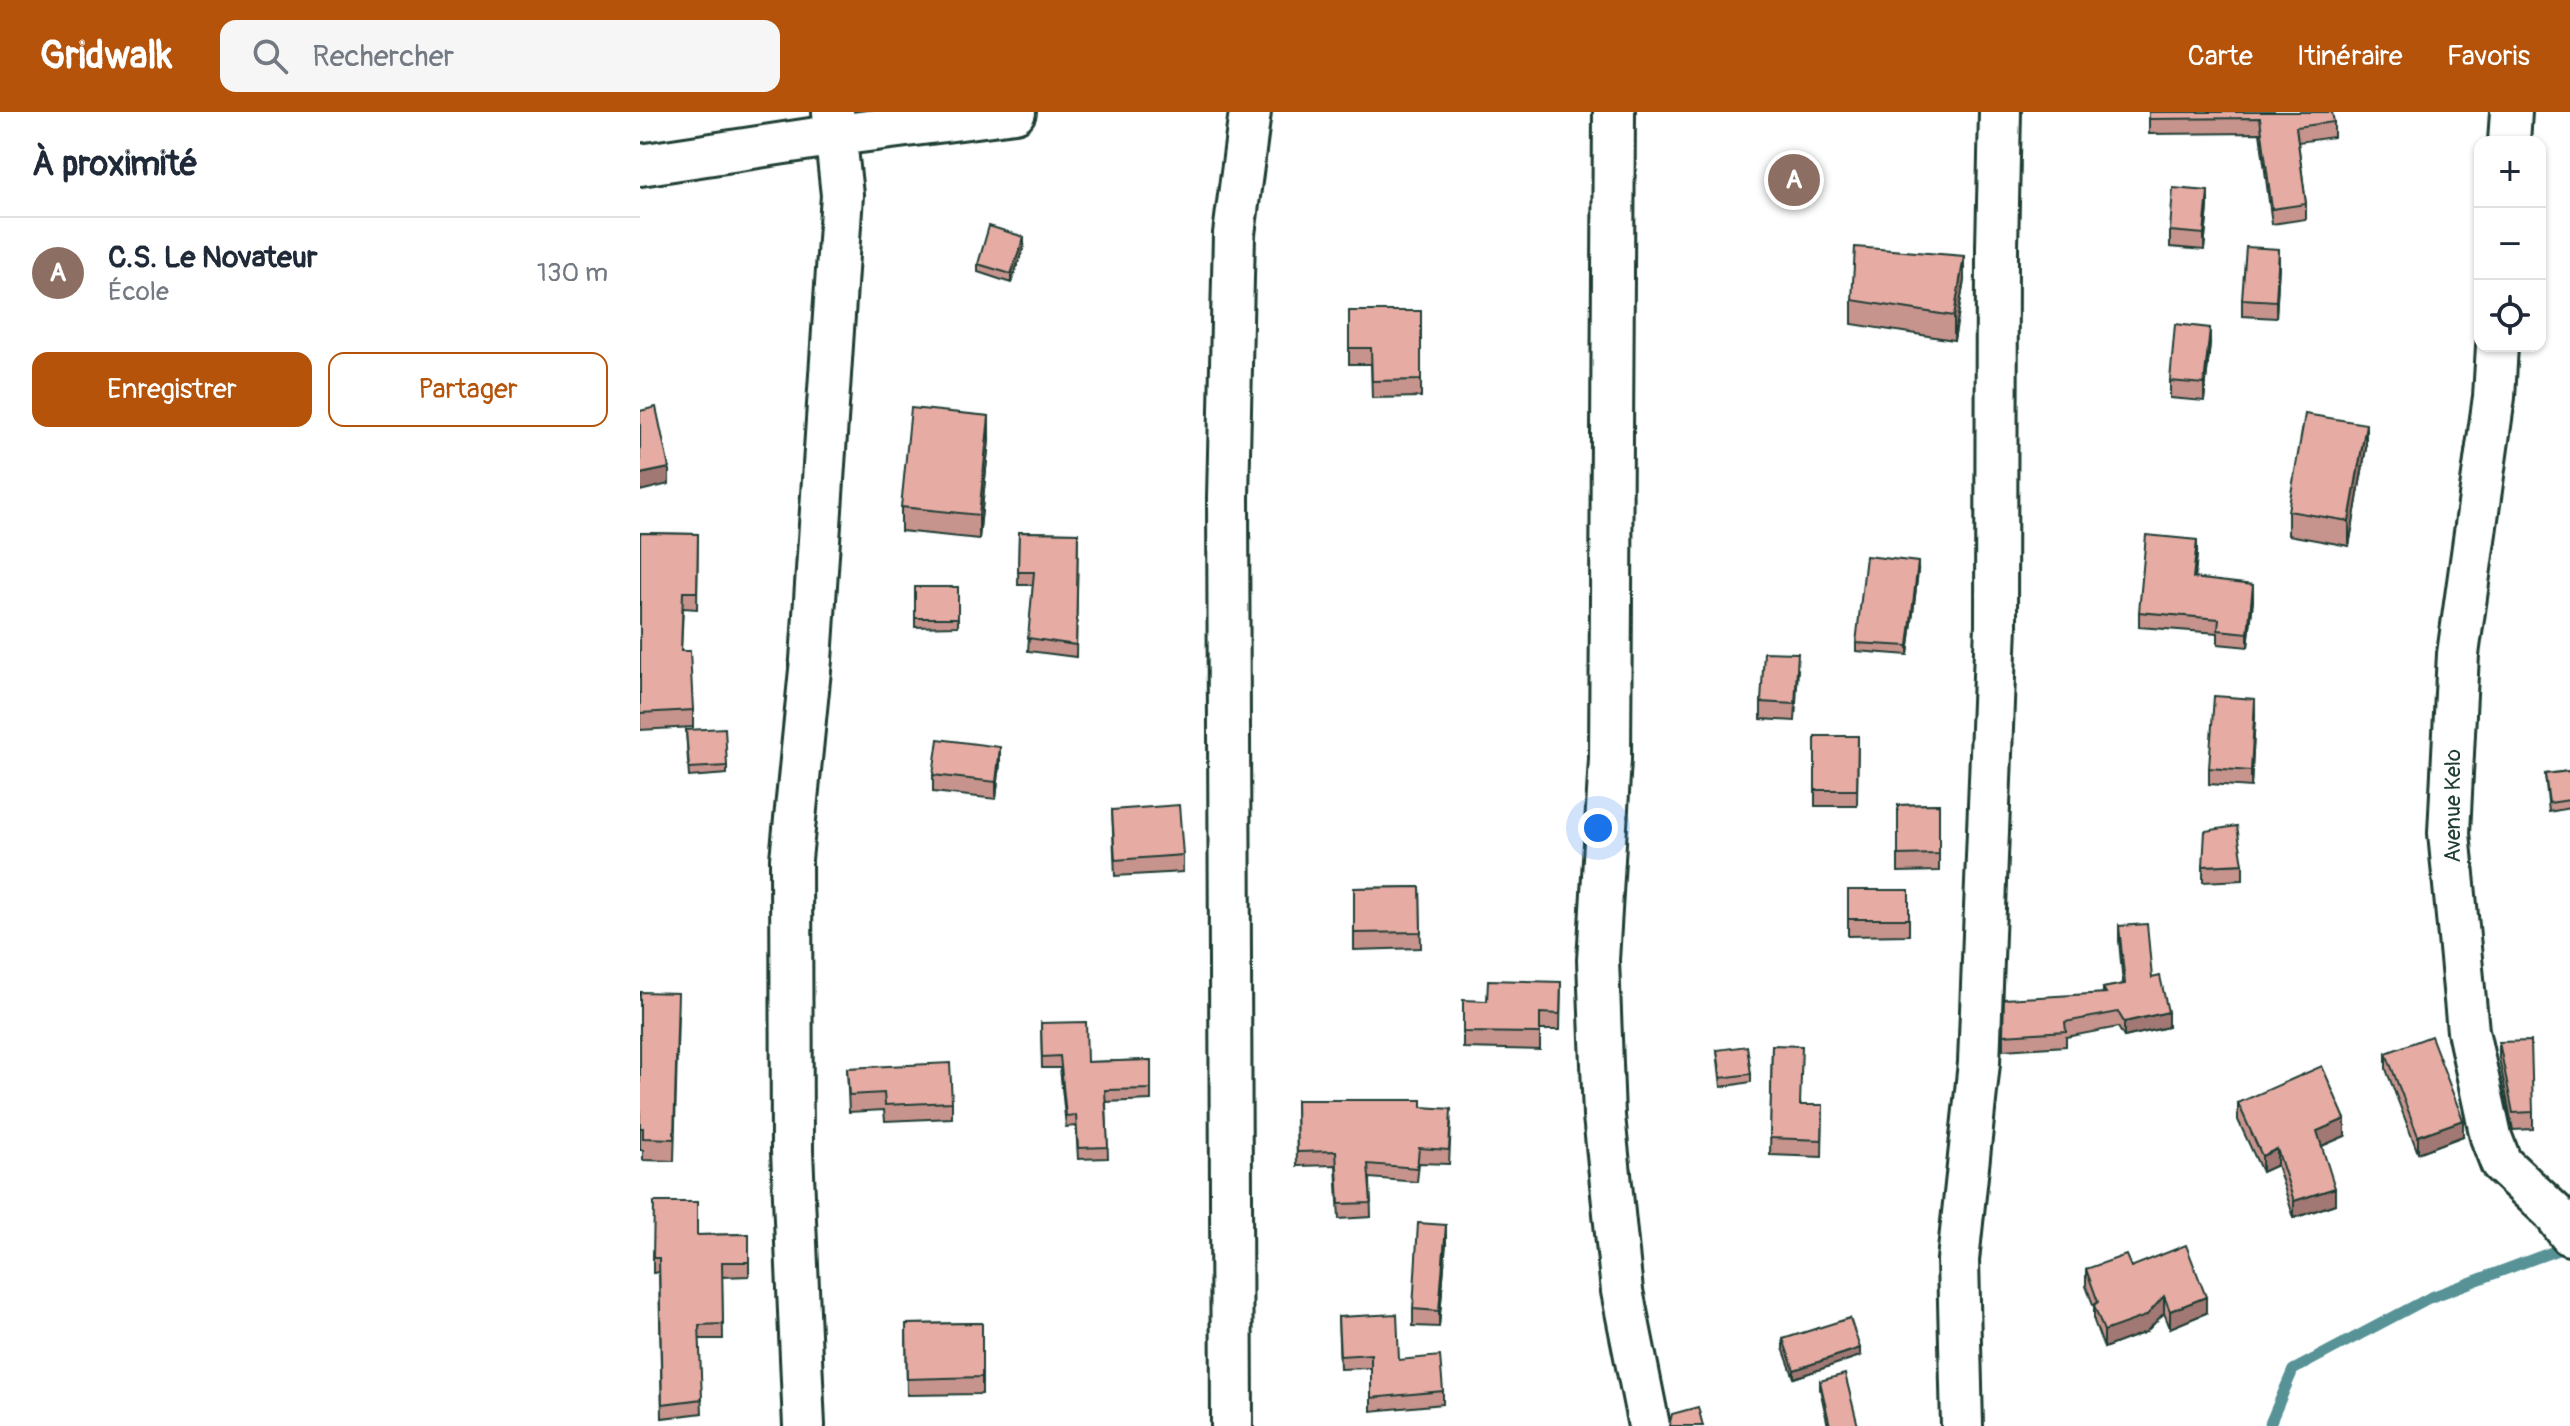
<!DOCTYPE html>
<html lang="fr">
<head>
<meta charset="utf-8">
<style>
  body { margin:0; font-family:Pangolin,sans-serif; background:#f6f6f7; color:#1f2937 }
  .controls { position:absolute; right:24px; top:24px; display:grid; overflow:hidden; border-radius:16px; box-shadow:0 2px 6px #0004 }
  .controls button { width:72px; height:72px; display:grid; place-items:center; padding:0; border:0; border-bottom:2px solid #e0e1e3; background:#fff; color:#1f2937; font:40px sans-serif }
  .you { position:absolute; left:958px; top:716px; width:28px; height:28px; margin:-20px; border:6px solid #fff; border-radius:50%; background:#1a73e8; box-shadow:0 0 0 12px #1a73e833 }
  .badge { display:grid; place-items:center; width:52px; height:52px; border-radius:50%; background:#b45309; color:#fff; font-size:26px; font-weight:700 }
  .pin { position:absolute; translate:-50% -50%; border:4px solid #fff; box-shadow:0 2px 8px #0006 }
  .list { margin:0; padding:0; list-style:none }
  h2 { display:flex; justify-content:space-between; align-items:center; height:104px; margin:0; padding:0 32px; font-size:34px }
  h2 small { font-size:26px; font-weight:400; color:#747a83 }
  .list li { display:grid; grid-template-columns:52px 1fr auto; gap:24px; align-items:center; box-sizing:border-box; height:112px; padding:0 32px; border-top:2px solid #e0e1e3 }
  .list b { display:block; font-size:30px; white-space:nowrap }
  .list p { margin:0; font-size:26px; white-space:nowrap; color:#747a83 }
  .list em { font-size:26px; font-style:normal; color:#747a83 }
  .actions { display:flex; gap:16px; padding:24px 32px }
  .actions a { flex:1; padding:18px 0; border:2px solid #b45309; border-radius:16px; text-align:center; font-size:28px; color:#b45309 }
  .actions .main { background:#b45309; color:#fff }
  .icon { flex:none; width:44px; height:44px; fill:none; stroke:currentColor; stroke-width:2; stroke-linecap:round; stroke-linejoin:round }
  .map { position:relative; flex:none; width:1930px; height:1314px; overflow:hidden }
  header { display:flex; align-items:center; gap:48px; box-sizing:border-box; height:112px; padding:0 40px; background:#b45309; color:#fff }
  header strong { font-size:38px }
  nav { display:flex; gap:44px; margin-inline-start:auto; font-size:28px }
  .search { width:560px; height:72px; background:#f6f6f7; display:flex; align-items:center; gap:20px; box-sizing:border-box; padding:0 28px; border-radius:16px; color:#747a83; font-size:30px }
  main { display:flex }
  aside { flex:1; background:#fff }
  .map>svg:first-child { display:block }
</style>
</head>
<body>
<header>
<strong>Gridwalk</strong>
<div class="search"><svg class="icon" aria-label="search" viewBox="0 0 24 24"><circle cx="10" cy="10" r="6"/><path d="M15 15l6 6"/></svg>Rechercher</div>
<nav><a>Carte</a><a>Itinéraire</a><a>Favoris</a></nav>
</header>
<main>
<aside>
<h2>À proximité<small></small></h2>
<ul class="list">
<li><span class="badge" style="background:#8d6e63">A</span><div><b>C.S. Le Novateur</b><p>École</p></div><em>130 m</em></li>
</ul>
<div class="actions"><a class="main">Enregistrer</a><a>Partager</a></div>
</aside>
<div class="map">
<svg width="1930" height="1314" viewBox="0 0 1930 1314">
  <rect width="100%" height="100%" fill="#fff"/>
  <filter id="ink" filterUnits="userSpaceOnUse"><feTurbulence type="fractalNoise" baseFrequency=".0125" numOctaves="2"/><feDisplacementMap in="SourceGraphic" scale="16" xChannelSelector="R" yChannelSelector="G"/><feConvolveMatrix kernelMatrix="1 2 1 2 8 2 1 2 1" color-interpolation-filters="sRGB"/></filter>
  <g filter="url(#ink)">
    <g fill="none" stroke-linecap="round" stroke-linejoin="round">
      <path stroke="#569296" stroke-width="11" d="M1629,1314l24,-56 136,-72 134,-50"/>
      <defs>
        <g id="minor">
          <path d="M974,0l-4,647 -12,201 6,156 18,175 27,135"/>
          <path d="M1869,30l2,-30"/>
          <path d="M0,53l197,-30 178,-23"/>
          <path d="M1857,234l-3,51 -36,257 -9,179 19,198 23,106 10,26 52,49 17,23"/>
          <path d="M164,1314l-12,-275 -1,-292 20,-199 31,-465 -9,-83"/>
          <path d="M592,1314l-4,-928 6,-264 16,-122"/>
          <path d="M1322,1314l-4,-166 21,-197 17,-438 1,-377 3,-136"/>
        </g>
      </defs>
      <use href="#minor" stroke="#1f3d34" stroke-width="46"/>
      <use href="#minor" stroke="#fff" stroke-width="40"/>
    </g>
    <g fill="#c6948d" stroke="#1f3d34" stroke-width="2">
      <path d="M1509,0l185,10v15l-36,5 8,62v15l-34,5 -12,-91 -111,1z"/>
      <path d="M1568,95l-4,43 -34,-3v-16z"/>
      <path d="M384,134l-13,37 -33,-11v-8z"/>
      <path d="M1639,153l-3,53 -34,-2v-17z"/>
      <path d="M1324,168l-10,60 -102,-16v-24z"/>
      <path d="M709,199h72v86l-49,1 -1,-34h-22z"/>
      <path d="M1570,232l-6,57 -34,-3v-17z"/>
      <path d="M349,328l-10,99 -78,-8v-24z"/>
      <path d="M1726,336l-17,98 -61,-11v-24z"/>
      <path d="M379,420l59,1 -2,124 -48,-6 5,-66h-15z"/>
      <path d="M0,421l58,1 -1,75 -14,-1 -2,43 12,59v17l-53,3z"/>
      <path d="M1557,442l-2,24 58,22 -5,47 -30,-3v-11l-79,-6v-15z"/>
      <path d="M1278,459l-10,84 -52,-4v-8z"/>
      <path d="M275,475h43v39l-43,1z"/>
      <path d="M1158,558l-3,51 -34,-2v-17z"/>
      <path d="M1615,604l-4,71 -42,-3v-16z"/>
      <path d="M46,618l41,36v8l-38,3z"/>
      <path d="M1175,624h43l-1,70h-42z"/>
      <path d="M360,651l-4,36 -63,-7v-17z"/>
      <path d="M1930,659v37l-21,4 -4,-38z"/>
      <path d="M1299,692v67l-41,1v-67z"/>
      <path d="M472,698l71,45v17l-68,4z"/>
      <path d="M1603,752v16l-40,2v-16z"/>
      <path d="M780,775l1,61 -67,2v-62z"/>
      <path d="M1208,778h61v45l-61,1z"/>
      <path d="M1479,814l33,52 16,49 -44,10 -6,-10 -52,10v9l-63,4v-15l100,-42v-5l20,-4 -4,-43z"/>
      <path d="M921,870l-1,48h-20v20l-77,-2v-16l24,-31z"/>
      <path d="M0,880l38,23 -4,146 -31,-1v-10h-3z"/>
      <path d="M401,911l46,39 64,-2v40l-45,2 2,56 -30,1 -2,-33 -10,1 -6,-59h-18z"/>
      <path d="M1859,930l34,70v17l-20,1 -14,-72z"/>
      <path d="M1132,933l29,60h22l-1,52 -52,-2z"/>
      <path d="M1077,938l34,24v8l-30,5z"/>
      <path d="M1746,941l77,83 -45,17 -32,-84z"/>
      <path d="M207,956l105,34v16l-67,3 -1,-11 -35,2z"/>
      <path d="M656,988l126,7 29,16 -2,41 -30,-1 -2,19 -47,-4 1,39 -32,2 -3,-54 -39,1z"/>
      <path d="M1598,991l107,33 -23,10 13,58 -41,14 -17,-53 -15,7 -24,-52z"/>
      <path d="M109,1122v42l-27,1 1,62h-24l3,74 -40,5 -3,-146 -6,1v-15l44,-23z"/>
      <path d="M806,1130l-7,85 -26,-1v-17z"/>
      <path d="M1491,1155l75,46 -36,15 -6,-15 -18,19 -42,16 -10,-27v-14l-8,-21v-17z"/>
      <path d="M698,1205l105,74v13l-72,7v-43l-31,1z"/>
      <path d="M342,1211v71l-75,1 -1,-71z"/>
      <path d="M1143,1227l77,17 -66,22 -11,-30z"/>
      <path d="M1180,1269l38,45h-30l-8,-37z"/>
    </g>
    <g fill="#a17873" stroke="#1f3d34" stroke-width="2">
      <path d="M1568,79v16l-4,43v-16z"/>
      <path d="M384,125v9l-13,37v-9z"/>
      <path d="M1639,137v16l-3,53v-17z"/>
      <path d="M1324,144v24l-10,60v-24z"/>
      <path d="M1570,216v16l-6,57v-17z"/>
      <path d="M349,304v24l-10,99v-24z"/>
      <path d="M1726,312v24l-17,98v-25z"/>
      <path d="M29,356v16l-29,7v-17z"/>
      <path d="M1557,428v14l-4,39v-15z"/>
      <path d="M1278,450v9l-10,84v-9z"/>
      <path d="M1613,473v15l-5,47v-14z"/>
      <path d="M1615,587v17l-4,71v-16z"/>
      <path d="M360,635v16l-4,36v-17z"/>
      <path d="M1528,900v15l-44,10v-15z"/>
      <path d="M1705,1007v17l-28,12v-17z"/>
      <path d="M1823,1008v16l-45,17v-17z"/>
      <path d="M1637,1037v16l-15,7v-16z"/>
      <path d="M1695,1076v16l-41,14v-17z"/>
      <path d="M806,1113v17l-7,85v-16z"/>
      <path d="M1524,1184v17l-18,19 -42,16v-17z"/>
      <path d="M1566,1185v16l-36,15v-17z"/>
      <path d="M1220,1236v8l-66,22v-8z"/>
    </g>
    <g fill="#e6aca4" stroke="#1f3d34" stroke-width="2">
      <path d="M1509,0h183l2,10 -38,5 10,77 -34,5 -12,-91 -111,1z"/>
      <path d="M1533,76l35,3 -4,43 -34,-3z"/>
      <path d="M349,114l35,11 -13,37 -33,-10z"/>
      <path d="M1215,135l109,9 -10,60 -102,-16z"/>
      <path d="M1606,135l33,2 -3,52 -34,-2z"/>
      <path d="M709,199h72v69l-49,1 -1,-33h-22z"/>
      <path d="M1535,212l35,4 -6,56 -34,-3z"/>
      <path d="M16,295l13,61 -29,6v-63z"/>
      <path d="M271,296l78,8 -10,99 -78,-8z"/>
      <path d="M1665,302l61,10 -17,97 -61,-10z"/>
      <path d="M379,420l59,1 -2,112 -48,-7 6,-66h-16z"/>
      <path d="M0,421l58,1 -1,58h-14l-2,59h9l3,59 -53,3z"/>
      <path d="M1506,423l51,5 -4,38 60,7 -5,48 -30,-3 1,-11 -80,-7z"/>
      <path d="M1226,444l52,6 -10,84 -52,-3z"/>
      <rect x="275" y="475" width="43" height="31"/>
      <path d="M1124,540l34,1 -3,51 -34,-2z"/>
      <path d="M1574,584l41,3 -4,72 -42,-3z"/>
      <path d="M85,616l2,38 -38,2 -3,-38z"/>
      <path d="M1175,624h43l-1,54h-42z"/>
      <path d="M298,627l62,8 -4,35 -63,-7z"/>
      <path d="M1930,659v29l-21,3 -4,-29z"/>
      <path d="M1299,692v50l-41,1v-50z"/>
      <path d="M539,693l4,50 -68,5 -3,-50z"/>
      <path d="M1597,714l6,38 -40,2 2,-35z"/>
      <path d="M780,775l1,45 -67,1v-45z"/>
      <rect x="1208" y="778" width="61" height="29"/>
      <path d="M1507,812l5,54 8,-2 8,36 -44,10 -6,-10 -53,10 1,9 -63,4 1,-36 102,-6 -3,-5 22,-4 -6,-58z"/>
      <path d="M848,868l73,2 -1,32 -20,-1v20l-77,-1v-32l24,1z"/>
      <path d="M0,880l38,1 -4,146 -31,-1v-10h-3z"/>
      <path d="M446,910l1,40 64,-2v29l-46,1 3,57 -30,1 -2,-33 -10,1 -6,-60 -18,1 -1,-34z"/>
      <path d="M1791,924l32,84 -45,16 -32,-83z"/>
      <path d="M1891,929l2,71 -20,1 -14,-71z"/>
      <path d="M1132,933l30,1 -2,59h23l-1,35 -52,-2z"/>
      <path d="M1107,934l4,28 -30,4 -4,-28z"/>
      <path d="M310,951l2,39 -67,3 -1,-12 -35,2 -2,-27z"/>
      <path d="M1682,954l23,53 -28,12 18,57 -41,13 -17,-52 -15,7 -24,-53z"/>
      <path d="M656,988h126v7l29,2 -2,41 -30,-2 -2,20 -49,-4 3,39 -32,1 -3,-53 -39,1z"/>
      <path d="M14,1090h43v33l52,-1v28h-27l1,62 -24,1 3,74 -40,5 -3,-146h-6z"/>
      <path d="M778,1111l28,2 -7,86 -26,-2z"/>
      <path d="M1546,1133l20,52 -36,14 -6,-15 -18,20 -42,15 -10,-26 4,-3 -12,-33 40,-14 5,12z"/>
      <path d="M757,1202l2,46 41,-4 3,35 -72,7v-44l-31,2 -2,-39z"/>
      <path d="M1210,1206l10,30 -66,22 -11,-31z"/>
      <path d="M342,1211v54l-75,2 -1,-55z"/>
      <path d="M1205,1262l13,52h-28l-10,-45z"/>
      <path d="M1058,1295l5,19h-34l3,-12z"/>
    </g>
  </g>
  <g text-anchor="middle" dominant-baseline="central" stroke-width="7" stroke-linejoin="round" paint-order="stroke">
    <g font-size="22" fill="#1f3d34" stroke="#fff">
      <text transform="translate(1813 694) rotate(-90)">Avenue Kelo</text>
    </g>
  </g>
</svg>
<div class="controls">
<button>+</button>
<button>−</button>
<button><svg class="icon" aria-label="locate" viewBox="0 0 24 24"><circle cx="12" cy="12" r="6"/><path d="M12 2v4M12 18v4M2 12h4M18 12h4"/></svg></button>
</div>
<div class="you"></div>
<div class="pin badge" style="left:1154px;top:68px;background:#8d6e63">A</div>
</div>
</main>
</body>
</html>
